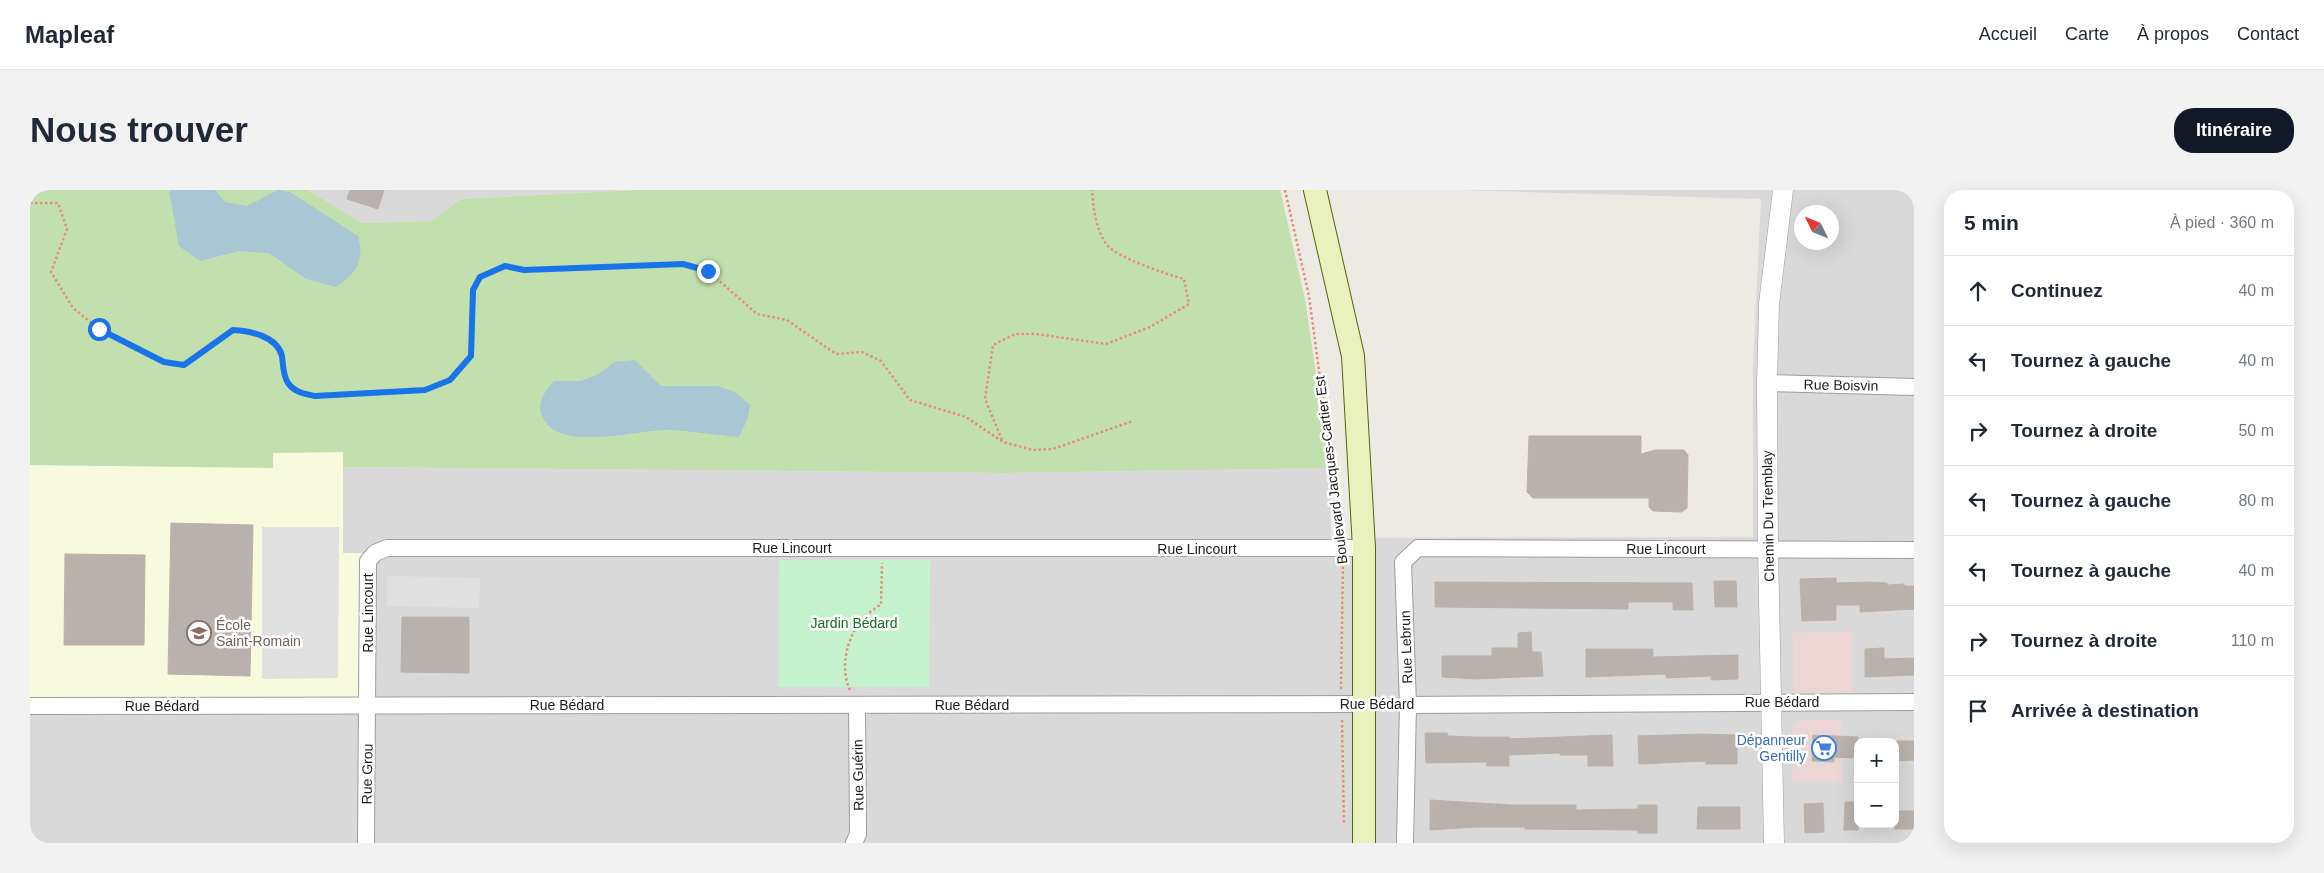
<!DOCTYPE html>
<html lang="fr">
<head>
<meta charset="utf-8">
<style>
  body { margin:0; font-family:Helvetica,sans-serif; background:#f2f2f3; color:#1f2937 }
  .controls { position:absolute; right:15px; bottom:15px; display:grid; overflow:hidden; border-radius:10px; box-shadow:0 5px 20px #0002 }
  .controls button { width:45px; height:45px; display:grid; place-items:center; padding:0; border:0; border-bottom:1px solid #e0e1e3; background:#fff; color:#1f2937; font:25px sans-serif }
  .compass { position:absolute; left:1764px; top:15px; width:45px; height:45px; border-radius:50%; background:#fff; box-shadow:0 5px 20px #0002; rotate:313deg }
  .stop { position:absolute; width:15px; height:15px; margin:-11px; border:4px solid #1a73e8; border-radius:50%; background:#fff }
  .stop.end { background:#1a73e8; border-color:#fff; box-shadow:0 1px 5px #0008 }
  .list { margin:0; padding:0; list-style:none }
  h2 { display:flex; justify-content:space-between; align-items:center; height:65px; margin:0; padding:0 20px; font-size:21px }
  h2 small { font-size:16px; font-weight:400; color:#747a83 }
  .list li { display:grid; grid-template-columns:32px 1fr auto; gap:15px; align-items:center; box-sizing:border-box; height:70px; padding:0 20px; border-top:1px solid #e0e1e3 }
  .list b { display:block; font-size:19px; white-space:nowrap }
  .list em { font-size:16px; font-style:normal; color:#747a83 }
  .icon { flex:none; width:28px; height:28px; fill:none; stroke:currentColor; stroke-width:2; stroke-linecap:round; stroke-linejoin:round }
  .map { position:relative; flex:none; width:1884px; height:653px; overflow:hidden; border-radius:20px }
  header { display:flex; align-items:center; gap:30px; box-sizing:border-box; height:70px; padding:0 25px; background:#fff; border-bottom:1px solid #e0e1e3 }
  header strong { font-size:24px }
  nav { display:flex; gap:28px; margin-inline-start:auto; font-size:18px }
  .intro { display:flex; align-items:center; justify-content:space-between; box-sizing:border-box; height:120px; padding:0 30px }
  h1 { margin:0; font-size:35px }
  .button { padding:12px 22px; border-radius:20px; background:#111827; color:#fff; font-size:18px; font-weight:700 }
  main { display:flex; gap:30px; padding:0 30px }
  aside { flex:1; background:#fff; border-radius:20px; box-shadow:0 5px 20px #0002 }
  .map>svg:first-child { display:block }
</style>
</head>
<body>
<header>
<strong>Mapleaf</strong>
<nav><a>Accueil</a><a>Carte</a><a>À propos</a><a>Contact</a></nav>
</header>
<div class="intro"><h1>Nous trouver</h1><a class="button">Itinéraire</a></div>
<main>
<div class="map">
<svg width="1884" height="653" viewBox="0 0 1884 653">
  <rect width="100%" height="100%" fill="#eceae3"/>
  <g fill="#dad9d9" fill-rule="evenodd">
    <path d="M278,0h330l-177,9 -30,22 -69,2z"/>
    <path d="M1429,0h455v653h-1884v-137l345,-153h-32v-86l662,6 325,-5 1,70 422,-1v-170l8,-168zM1772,22h30v30h-30zM1828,552h37v82h-37z"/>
  </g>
  <g fill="#ebd6d3">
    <path d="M1822,441l1,61 -60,2v-61z"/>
    <path d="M1769,529l42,1 1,61 -49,1 -1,-54z"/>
  </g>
  <path fill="#f8fadd" d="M313,262v101h32l-8,152 -337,1v-241l243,3v-15z"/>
  <path fill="#c2e0ae" d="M0,0h278l54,33 69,-2 30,-22 177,-9h642l25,109 25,169 -325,5 -662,-6v-15l-70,1v15l-243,-3z"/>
  <path fill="#c4f2cc" d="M749,370h151l-1,127h-151z"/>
  <g fill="#e0e0e0">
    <path d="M232,337h77l-1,151 -76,1z"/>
    <path d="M357,386l93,2 -1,30 -92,-2z"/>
  </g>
  <g fill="#a8c6d4">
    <path d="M139,0h46l10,12 22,4 31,-16 12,2 68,44c7,26 -2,37 -22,51l-30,-8 -37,-26 -30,-2 -39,10 -21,-15z"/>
    <path d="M605,170l26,26h56l18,6 15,13 -2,13 -9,19c-23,-2 -47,-6 -69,-7 -31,-1 -111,23 -127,-12 -7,-14 1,-26 11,-37h27l18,-7 15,-12z"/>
  </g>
  <g fill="#b9b2ac" stroke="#bbb2a7">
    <path d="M320,0h34l-6,19 -31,-10z"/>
    <path d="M1499,246h112v18l14,-4h29l4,5 -1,53 -5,4 -29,-1 -4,-4v-9h-116l-6,-6z"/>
    <path d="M141,333l82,2 -3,151 -82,-2z"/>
    <path d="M35,364l80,1 -1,90h-80z"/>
    <path d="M1806,388v5l34,-1 17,1v2l17,-1v2h10v23l-54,3v-7h-24v15l-34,1 -2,-42z"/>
    <path d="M1684,391h22l1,26h-22z"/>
    <path d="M1405,392l257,1 1,27h-20v-8h-45v7l-193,-2z"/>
    <path d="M372,427h67v56l-68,-1z"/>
    <path d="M1501,442l1,20h9l2,24 -67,3 -34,-2v-21h50v-8h26v-15z"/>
    <path d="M1854,458v11l30,-1v17l-49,2v-28z"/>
    <path d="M1556,459h67v8l85,-2v24l-27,1v-4l-45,2v-4l-80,3z"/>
    <path d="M1395,543h22l1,3 28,1h33v2l103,-4 1,31h-25v-11h-28v-2l-51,2v11h-22l-1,-4 -60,1z"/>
    <path d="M1670,544l37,1v29h-31v-3l-67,3 -1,-28z"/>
    <path d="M1783,545l45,2v21l-24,-1v5l-22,-1z"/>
    <path d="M1866,551h18v19l-18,1z"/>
    <path d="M1400,610l82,5h64v5l62,-1v-4h19v28h-19v-3l-113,-1v-2h-49l-46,3z"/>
    <path d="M1815,612h13v28h-14z"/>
    <path d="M1793,613l1,29 -19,1 -1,-29z"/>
    <path d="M1668,617h42v22h-43z"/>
    <rect x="1865" y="621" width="19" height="18"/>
  </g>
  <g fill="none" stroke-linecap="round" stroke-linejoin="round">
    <defs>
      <g id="minor">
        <path d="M1737,193l147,4"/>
        <path d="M1378,515l506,-3"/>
        <path d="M0,516l1335,-2"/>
        <path d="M336,653l2,-282 7,-8 12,-5h977"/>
        <path d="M824,653l4,-9 -1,-129"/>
        <path d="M1375,653l3,-138 -5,-143 15,-14 496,2"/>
      </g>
      <path id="tertiary" d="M1744,653l-6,-294 -1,-166 2,-79 14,-114"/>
      <path id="secondary" d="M1285,0l38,166 11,192v295"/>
    </defs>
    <use href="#minor" stroke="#9d9d9d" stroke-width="18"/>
    <use href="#tertiary" stroke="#9d9d9d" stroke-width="21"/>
    <use href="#secondary" stroke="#536412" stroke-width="24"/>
    <g stroke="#e78e78" stroke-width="2.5" stroke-dasharray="2.5 2.5" stroke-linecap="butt">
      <path d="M1255,0l24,106 32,238"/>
      <path d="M0,13h28l9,26 -16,43 22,36 26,21 65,33 20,3 49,-35c17,1 44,6 49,26 1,8 1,20 6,27 6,9 17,11 27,13l110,-6 25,-10 21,-24 2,-66 7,-13 25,-10 19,3 159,-6 25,7 49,43 30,6 49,34 26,-2 19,9 29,39 56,17 37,25 30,8 20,-1 80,-28"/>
      <path d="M972,250l-17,-41 8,-54 22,-11h21l70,10 44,-17 39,-23 -5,-25c-18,-5 -66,-21 -77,-34 -11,-14 -14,-38 -15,-55"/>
      <path d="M1311,499l2,-127"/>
      <path d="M820,500c-10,-21 -4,-49 10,-68 5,-7 15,-13 21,-18l1,-41"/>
      <path d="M1352,514h12"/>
      <path d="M1312,530l2,104"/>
    </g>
    <use href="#minor" stroke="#fff" stroke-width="16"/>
    <use href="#tertiary" stroke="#fff" stroke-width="20"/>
    <use href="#secondary" stroke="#e9f1bc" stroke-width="22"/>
  </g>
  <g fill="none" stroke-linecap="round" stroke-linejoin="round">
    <path stroke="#1a73e8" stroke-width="6" d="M69,139l65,33 20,3 49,-35c17,1 44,6 49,26 1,8 1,20 6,27 6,9 17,11 27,13l110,-6 25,-10 21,-24 2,-66 7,-13 25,-11 19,4 159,-6 25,7"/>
  </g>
  <defs>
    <symbol id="school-ring" viewBox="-11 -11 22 22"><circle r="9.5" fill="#fff" stroke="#8d6e63" stroke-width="1.5"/><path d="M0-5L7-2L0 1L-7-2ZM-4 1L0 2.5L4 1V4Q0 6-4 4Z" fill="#8d6e63"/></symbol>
    <symbol id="supermarket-ring" viewBox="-11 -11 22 22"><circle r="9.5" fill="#fff" stroke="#3f7fe0" stroke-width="1.5"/><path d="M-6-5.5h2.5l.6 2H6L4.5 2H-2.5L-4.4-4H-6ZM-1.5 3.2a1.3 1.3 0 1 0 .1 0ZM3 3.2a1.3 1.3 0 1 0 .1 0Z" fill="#3f7fe0"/></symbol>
  </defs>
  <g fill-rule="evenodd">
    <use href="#school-ring" x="155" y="429" width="28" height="28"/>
    <use href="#supermarket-ring" x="1780" y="544" width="28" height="28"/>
  </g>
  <g text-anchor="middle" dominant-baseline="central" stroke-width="5" stroke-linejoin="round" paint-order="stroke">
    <g font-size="14" fill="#1c1c1c" stroke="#fff">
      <text transform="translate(1811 195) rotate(1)">Rue Boisvin</text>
      <text transform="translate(1301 280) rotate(-97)">Boulevard Jacques-Cartier Est</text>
      <text transform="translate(1738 326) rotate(-91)">Chemin Du Tremblay</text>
      <text x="762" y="358">Rue Lincourt</text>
      <text x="1167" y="359">Rue Lincourt</text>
      <text x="1636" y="359">Rue Lincourt</text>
      <text transform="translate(338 423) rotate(-90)">Rue Lincourt</text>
      <text transform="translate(1376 457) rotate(-92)">Rue Lebrun</text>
      <text x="1752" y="512">Rue Bédard</text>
      <text x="1347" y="514">Rue Bédard</text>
      <text x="537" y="515">Rue Bédard</text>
      <text x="942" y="515">Rue Bédard</text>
      <text x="132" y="516">Rue Bédard</text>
      <text transform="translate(337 584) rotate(-89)">Rue Grou</text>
      <text transform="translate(828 585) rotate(-91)">Rue Guérin</text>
    </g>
    <g font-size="14" fill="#186b27" stroke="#fff">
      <text x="824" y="433">Jardin Bédard</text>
    </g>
    <g font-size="14" fill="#785e54" stroke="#fff" text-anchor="start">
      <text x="186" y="435">École<tspan x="186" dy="16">Saint-Romain</tspan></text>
    </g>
    <g font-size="14" fill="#366cbe" stroke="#fff" text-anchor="end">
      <text x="1776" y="550">Dépanneur<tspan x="1776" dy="16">Gentilly</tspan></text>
    </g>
  </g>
</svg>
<div class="controls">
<button>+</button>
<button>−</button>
</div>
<svg class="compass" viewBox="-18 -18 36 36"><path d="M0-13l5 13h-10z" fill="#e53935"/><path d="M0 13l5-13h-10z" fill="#747a83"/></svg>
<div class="stop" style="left:69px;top:139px"></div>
<div class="stop end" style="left:678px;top:81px"></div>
</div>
<aside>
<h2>5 min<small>À pied · 360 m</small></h2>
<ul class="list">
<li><svg class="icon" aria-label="ahead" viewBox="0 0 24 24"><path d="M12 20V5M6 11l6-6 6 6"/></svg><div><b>Continuez</b></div><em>40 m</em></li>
<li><svg class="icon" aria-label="left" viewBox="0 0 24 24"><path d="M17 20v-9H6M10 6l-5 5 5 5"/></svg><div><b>Tournez à gauche</b></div><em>40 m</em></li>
<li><svg class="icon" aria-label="right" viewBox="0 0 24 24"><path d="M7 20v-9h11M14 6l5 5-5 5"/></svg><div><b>Tournez à droite</b></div><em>50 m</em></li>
<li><svg class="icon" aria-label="left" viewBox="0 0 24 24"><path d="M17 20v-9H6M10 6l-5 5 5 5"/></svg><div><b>Tournez à gauche</b></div><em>80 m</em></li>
<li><svg class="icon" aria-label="left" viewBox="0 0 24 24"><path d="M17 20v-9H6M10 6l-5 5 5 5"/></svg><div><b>Tournez à gauche</b></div><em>40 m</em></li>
<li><svg class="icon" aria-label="right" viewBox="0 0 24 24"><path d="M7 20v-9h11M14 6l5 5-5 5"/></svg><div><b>Tournez à droite</b></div><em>110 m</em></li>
<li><svg class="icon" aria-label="arrive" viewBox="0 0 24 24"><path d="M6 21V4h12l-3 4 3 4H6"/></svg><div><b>Arrivée à destination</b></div></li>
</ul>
</aside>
</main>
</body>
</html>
